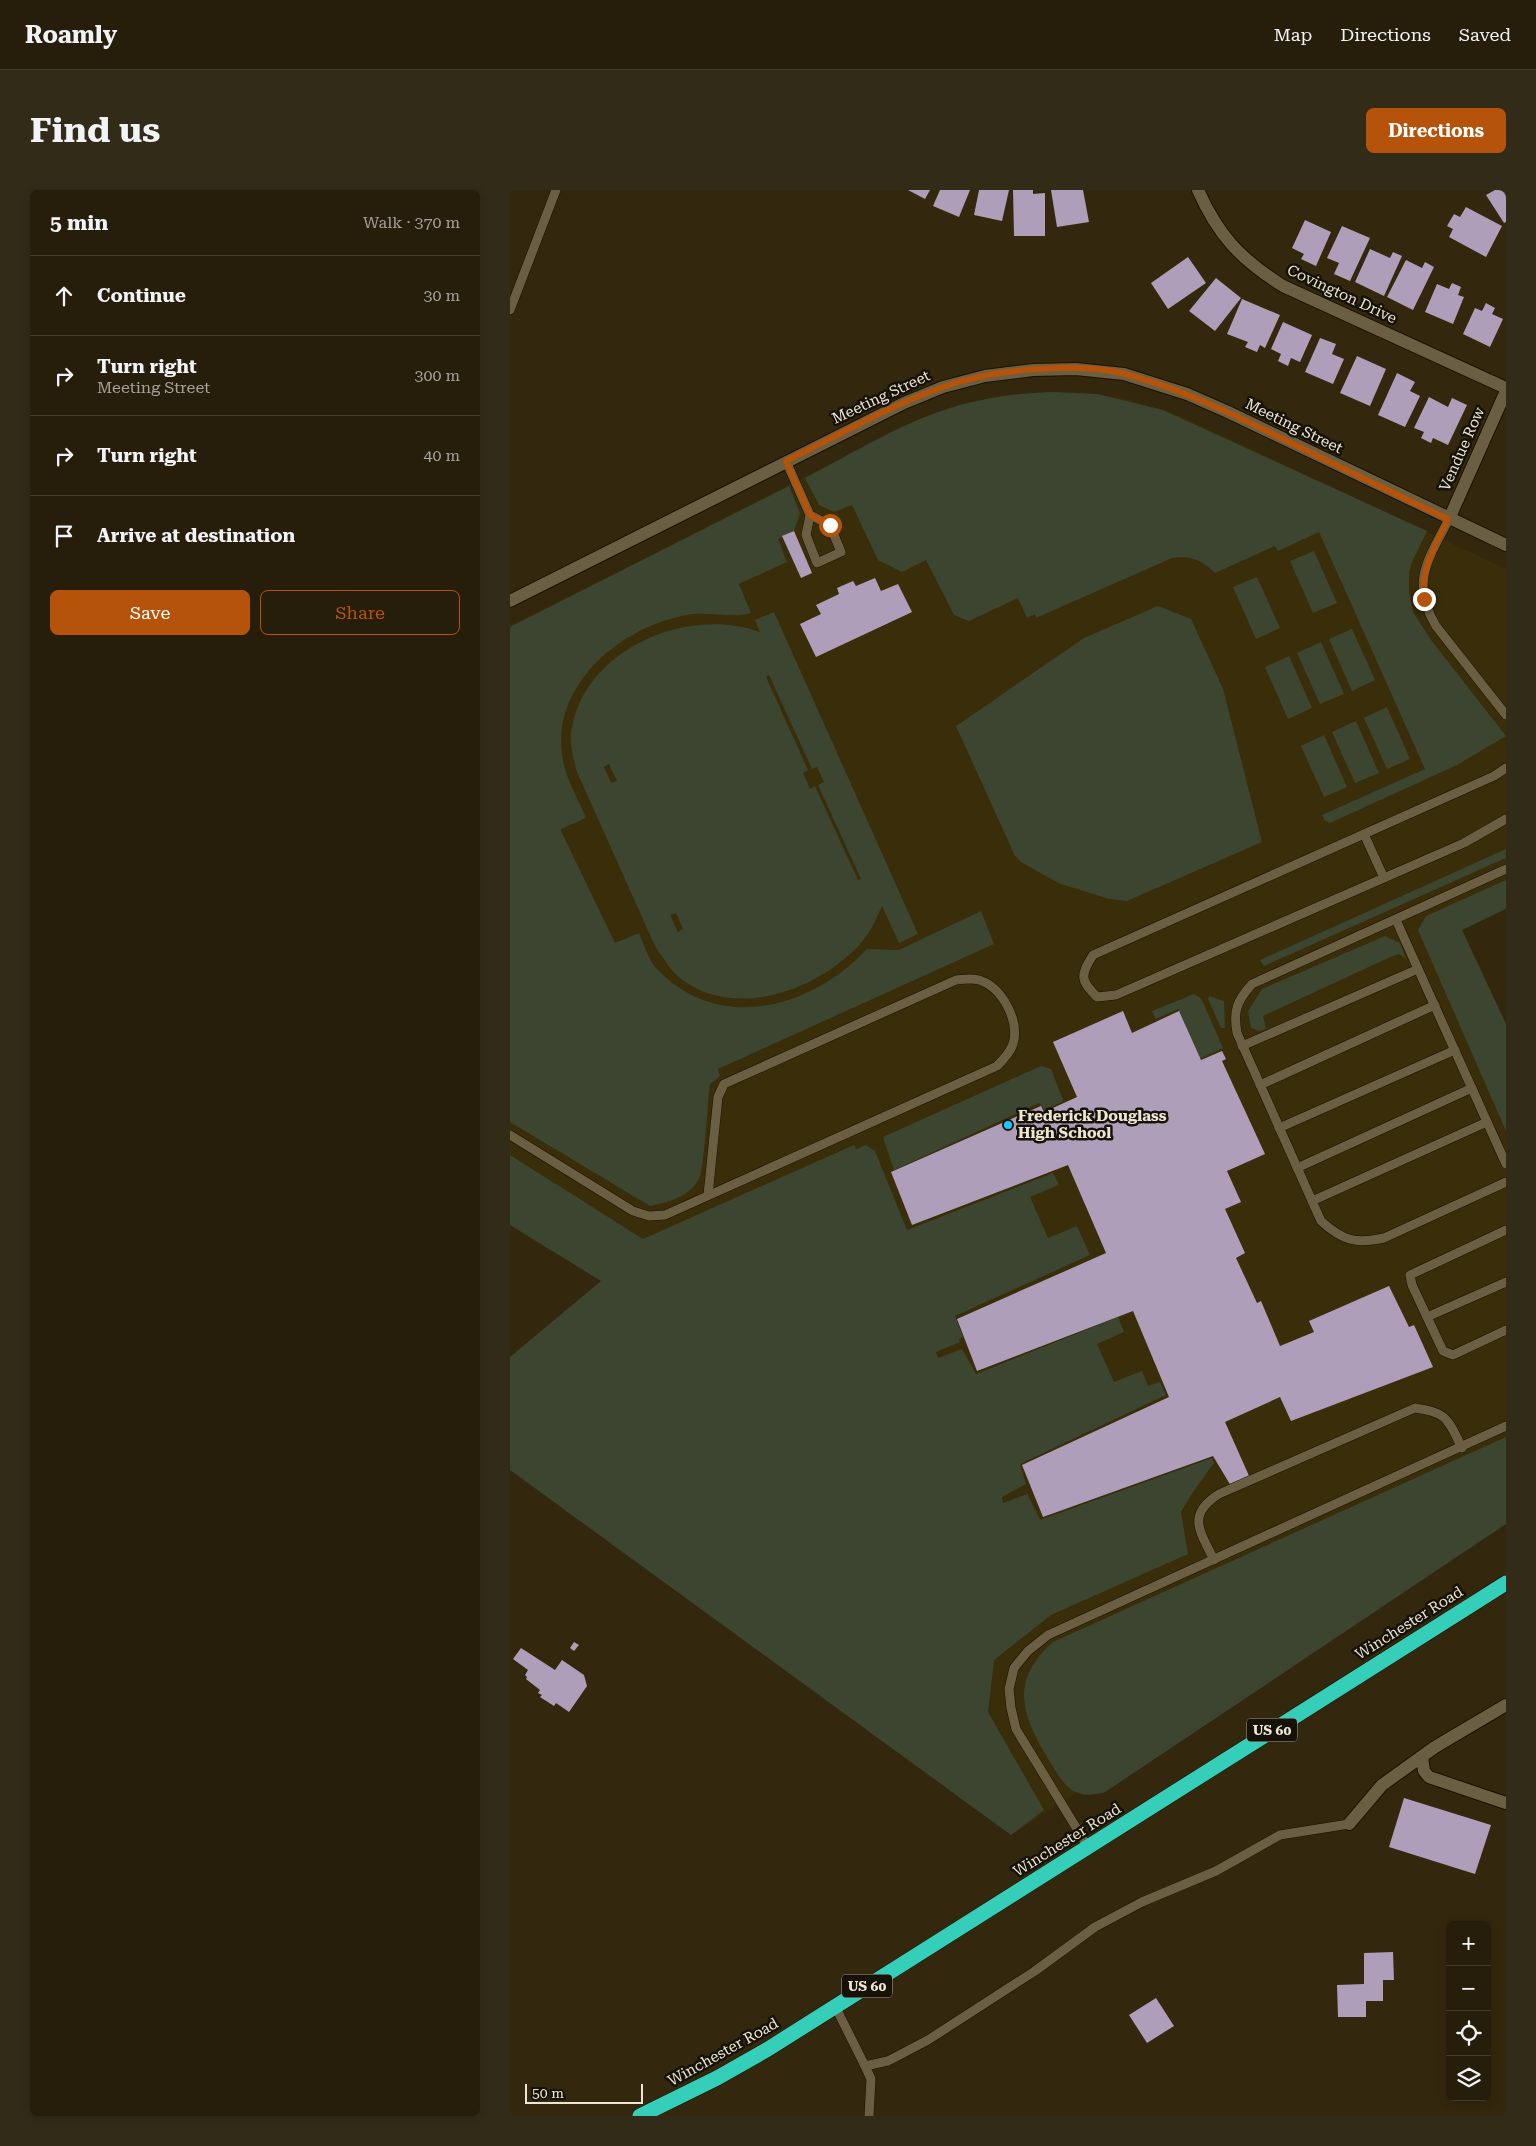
<!DOCTYPE html>
<html lang="en">
<head>
<meta charset="utf-8">
<style>
  body { margin:0; font-family:"Roboto Serif",serif; background:#322b18; color:#f1f3f6 }
  .controls { position:absolute; right:15px; bottom:15px; display:grid; overflow:hidden; border-radius:8px; box-shadow:0 2px 8px #0003 }
  .controls button { width:45px; height:45px; display:grid; place-items:center; padding:0; border:0; border-bottom:1px solid #423c2b; background:#261e0a; color:#f1f3f6; font:25px sans-serif }
  .scale { position:absolute; left:15px; bottom:12px; width:118px; box-sizing:border-box; padding-left:5px; border:2px solid #ede6d6; border-top:0; font-size:14px; line-height:18px; white-space:nowrap; color:#ede6d6; -webkit-text-stroke:4px #161207; paint-order:stroke }
  .stop { position:absolute; width:15px; height:15px; margin:-11px; border:4px solid #b45309; border-radius:50%; background:#fff }
  .stop.end { background:#b45309; border-color:#fff; box-shadow:0 1px 5px #0008 }
  .list { margin:0; padding:0; list-style:none }
  h2 { display:flex; justify-content:space-between; align-items:center; height:65px; margin:0; padding:0 20px; font-size:21px }
  h2 small { font-size:16px; font-weight:400; color:#a4a29c }
  .list li { display:grid; grid-template-columns:32px 1fr auto; gap:15px; align-items:center; box-sizing:border-box; height:80px; padding:0 20px; border-top:1px solid #423c2b }
  .list b { display:block; font-size:19px; white-space:nowrap }
  .list p { margin:0; font-size:16px; white-space:nowrap; color:#a4a29c }
  .list em { font-size:16px; font-style:normal; color:#a4a29c }
  .actions { display:flex; gap:10px; padding:15px 20px }
  .actions a { flex:1; padding:11px 0; border:1px solid #b45309; border-radius:8px; text-align:center; font-size:18px; color:#b45309 }
  .actions .main { background:#b45309; color:#fff }
  .icon { flex:none; width:28px; height:28px; fill:none; stroke:currentColor; stroke-width:2; stroke-linecap:round; stroke-linejoin:round }
  .map { position:relative; flex:none; width:996px; height:1926px; overflow:hidden; border-radius:8px }
  header { display:flex; align-items:center; gap:30px; box-sizing:border-box; height:70px; padding:0 25px; background:#261e0a; border-bottom:1px solid #423c2b }
  header strong { font-size:24px }
  nav { display:flex; gap:28px; margin-inline-start:auto; font-size:18px }
  .intro { display:flex; align-items:center; justify-content:space-between; box-sizing:border-box; height:120px; padding:0 30px }
  h1 { margin:0; font-size:35px }
  .button { padding:12px 22px; border-radius:8px; background:#b45309; color:#fff; font-size:18px; font-weight:700 }
  main { display:flex; gap:30px; padding:0 30px }
  aside { flex:1; background:#261e0a; border-radius:8px; box-shadow:0 2px 8px #0003 }
  .map>svg:first-child { display:block }
</style>
</head>
<body>
<header>
<strong>Roamly</strong>
<nav><a>Map</a><a>Directions</a><a>Saved</a></nav>
</header>
<div class="intro"><h1>Find us</h1><a class="button">Directions</a></div>
<main>
<aside>
<h2>5 min<small>Walk · 370 m</small></h2>
<ul class="list">
<li><svg class="icon" aria-label="ahead" viewBox="0 0 24 24"><path d="M12 20V5M6 11l6-6 6 6"/></svg><div><b>Continue</b></div><em>30 m</em></li>
<li><svg class="icon" aria-label="right" viewBox="0 0 24 24"><path d="M7 20v-9h11M14 6l5 5-5 5"/></svg><div><b>Turn right</b><p>Meeting Street</p></div><em>300 m</em></li>
<li><svg class="icon" aria-label="right" viewBox="0 0 24 24"><path d="M7 20v-9h11M14 6l5 5-5 5"/></svg><div><b>Turn right</b></div><em>40 m</em></li>
<li><svg class="icon" aria-label="arrive" viewBox="0 0 24 24"><path d="M6 21V4h12l-3 4 3 4H6"/></svg><div><b>Arrive at destination</b></div></li>
</ul>
<div class="actions"><a class="main">Save</a><a>Share</a></div>
</aside>
<div class="map">
<svg width="996" height="1926" viewBox="0 0 996 1926">
  <rect width="100%" height="100%" fill="#33280d"/>
  <path fill="#3a2d09" d="M562,202l48,5 63,20 323,152v340l-44,21 44,94v495l-495,316 -501,-478 91,-76 -91,-56v-599l407,-206 42,-15 29,-6 41,-6z"/>
  <g fill="#3c4530" fill-rule="evenodd">
    <path d="M541,202l46,2 66,16 264,121 -15,31 -3,11v18l4,21 18,28 75,96 -49,29 -127,58 -5,-2 -3,-6 103,-46 -106,-237 -41,19 -3,-5 -60,27c-13,-13 -24,-18 -43,-15l-136,60 -1,-4 -8,4 -9,-20 -49,23 -15,-6 -28,-55 -24,12 -24,-12 -26,-55 -18,7 -15,-7 -14,-27c50,-26 101,-58 155,-73 30,-8 60,-12 91,-13z"/>
    <path d="M279,296l11,27 -6,18 -16,8 9,23 -48,22 12,29c-13,6 -45,-2 -64,2 -64,11 -134,67 -125,139 2,22 16,44 24,64l-25,11v2l54,112 24,-10c5,11 10,29 19,37 62,64 154,38 209,-21l32,1 82,-39 13,33 -276,125 2,7 -10,8c-2,15 -6,87 -11,95 -10,18 -30,23 -49,27l-140,-84v-495z"/>
    <path d="M804,361l23,52 -24,10 -23,-52z"/>
    <path d="M747,387l23,51 -24,11 -23,-52z"/>
    <path d="M648,416l33,13 32,70 39,153 -135,59 -18,-2 -51,-16 -37,-21 -6,-6 -59,-130 128,-88z"/>
    <path d="M264,422l144,322 -19,9 -17,-37c-6,13 -11,26 -21,37 -41,46 -124,78 -180,36 -11,-9 -18,-21 -26,-33l-78,-174c-3,-12 -7,-24 -6,-37 9,-84 115,-130 189,-103l-5,-12zM259,485l43,94 5,-2 7,15 -6,3 43,94 -3,1 -43,-94 -5,3 -7,-16 5,-3 -42,-93zM99,574l8,17 -6,2 -7,-16zM166,723l7,16 -5,3 -8,-17z"/>
    <path d="M842,439l23,51 -23,11 -23,-52z"/>
    <path d="M811,452l23,52 -24,10 -23,-51z"/>
    <path d="M779,466l23,52 -24,11 -23,-52z"/>
    <path d="M877,517l23,52 -23,10 -23,-51z"/>
    <path d="M846,531l23,52 -24,10 -23,-51z"/>
    <path d="M814,545l23,52 -23,10 -23,-51z"/>
    <path d="M996,659v9l-242,108 -4,-6z"/>
    <path d="M996,690v29l-44,21 44,94v107l-88,-201 8,-14z"/>
    <path d="M875,746l15,7 6,16 -7,-5 -11,4 -125,58 3,13 -6,2 -9,-3 -3,-17 14,-22z"/>
    <path d="M684,804l7,4 22,50 -23,11 -22,-50 -22,10 -4,-8z"/>
    <path d="M699,806l15,5 1,27h-4l-13,-29z"/>
    <path d="M531,876l10,3 12,31 -1,2 -18,8 -5,-7 -145,67 -11,-33z"/>
    <path d="M344,955l2,4 10,-4 9,6 32,79 146,-57 6,12 -29,12 18,41 29,-12 13,29 -135,61 8,21 -4,2 1,3 -24,10 2,6 24,-9 14,25 142,-57 6,15 -27,12 17,38 28,-11 6,15 12,-4 6,13 -146,69 6,20 -24,13 1,6 24,-9 13,26 172,-62 2,5 -21,29 -12,20 7,42 -137,61 -57,45 -6,52 56,98 -33,25 -501,-365v-113l91,-76 -91,-56v-70l133,84z"/>
    <path d="M996,1247v87l-401,268c-34,10 -42,-9 -58,-35 -26,-43 -37,-77 6,-115z"/>
  </g>
  <g fill="#ae9eba">
    <path d="M398,0h22l-5,9z"/>
    <path d="M430,0h30l-11,27 -26,-11z"/>
    <path d="M469,0h30l-7,31 -28,-6z"/>
    <path d="M503,0h20v4l12,-1v43h-31z"/>
    <path d="M541,0h32l6,32 -32,5z"/>
    <path d="M985,0h11v32l-2,1 -18,-28z"/>
    <path d="M956,17l36,19 -16,31 -37,-20 4,-8 -6,-3 7,-12 6,3z"/>
    <path d="M795,30l26,12 -15,34 -15,-7 3,-5 -12,-6z"/>
    <path d="M832,36l28,12 -20,43 -16,-7 5,-11 -12,-5z"/>
    <path d="M860,59l20,9 3,-6 9,4 -18,40 -29,-14z"/>
    <path d="M678,67l18,26 -38,26 -17,-26z"/>
    <path d="M896,70l16,8 3,-6 9,5 -21,43 -26,-13z"/>
    <path d="M706,88l25,20 -26,33 -26,-20z"/>
    <path d="M942,93l9,4 -3,8 6,2 -11,27 -28,-12 12,-28 12,5z"/>
    <path d="M732,109l38,16 -15,33 -5,-3 -3,7 -12,-5 3,-5 -21,-8z"/>
    <path d="M976,113l9,5 -3,6 11,5 -13,28 -27,-13 12,-26 7,3z"/>
    <path d="M773,132l29,13 -12,27 -9,-4 -3,8 -10,-5 3,-7 -10,-5z"/>
    <path d="M810,148l16,6 -4,10 12,5 -11,25 -28,-12z"/>
    <path d="M847,166l29,13 -16,37 -30,-13z"/>
    <path d="M887,183l18,9 -5,9 10,5 -15,31 -27,-12z"/>
    <path d="M919,207l19,10 4,-9 15,7 -19,40 -15,-7 -2,5 -10,-5 3,-6 -10,-4z"/>
    <path d="M284,341l18,42 -11,5 -19,-42z"/>
    <path d="M365,388l6,13 17,-7 14,28 -96,45 -16,-33 21,-10 -5,-9 23,-11 -2,-6 16,-7 3,5z"/>
    <path d="M613,821l9,22 47,-22 22,49 21,-9 4,8 -4,2 43,93 -38,17 14,31 -16,7 20,44 -9,5 21,45 4,-2 19,45 34,-14 -5,-11 80,-35 20,41 5,-2 19,42 -142,54 -11,-24 -55,25 25,56 -19,8 -18,-30 -170,61 -21,-52 147,-68 -36,-86 -156,60 -20,-52 149,-66 -38,-88 -156,60 -21,-53 150,-66 3,6 33,-15 -24,-55z"/>
    <path d="M64,1452l5,3 -5,6 -4,-3z"/>
    <path d="M11,1458l34,22 7,-10 22,15 3,11 -18,26 -13,-9 -2,3 -14,-9 2,-2 -4,-2 2,-3 -14,-11 1,-2 -2,-2 3,-5 -15,-11z"/>
    <path d="M894,1608l87,27 -16,49 -86,-27z"/>
    <path d="M883,1762l1,28h-11v21h-17v16h-28l-1,-32 27,-1v-31z"/>
    <path d="M646,1808l18,28 -27,17 -18,-28z"/>
  </g>
  <g fill="none" stroke-linecap="round" stroke-linejoin="round">
    <defs>
      <g id="lane">
        <path d="M0,120l46,-120"/>
        <path d="M276,271l24,54 20,10 11,27 -24,11 -11,-28 4,-20"/>
        <path d="M939,329c-21,41 -39,63 -13,107l70,89"/>
        <path d="M996,578l-12,8 -401,179c-13,21 -13,25 4,42l19,-2 348,-152 42,-24"/>
        <path d="M854,644l20,44"/>
        <path d="M996,679l-254,115c-15,17 -19,26 -15,49l84,188c22,20 35,23 63,17l122,-56"/>
        <path d="M886,730l110,244"/>
        <path d="M732,856l176,-77"/>
        <path d="M750,895l175,-80"/>
        <path d="M769,938l176,-78"/>
        <path d="M0,945l123,76 16,5 16,-1 332,-149c6,-6 13,-13 16,-22 7,-23 -11,-57 -34,-64 -7,-2 -15,-1 -23,0l-232,104 -6,13 -10,98"/>
        <path d="M787,978l175,-80"/>
        <path d="M802,1011l175,-79"/>
        <path d="M996,1040l-96,45 2,10 31,66 10,4 53,-25"/>
        <path d="M917,1127l79,-35"/>
        <path d="M704,1370c-14,-29 -28,-45 5,-66l196,-86c33,4 33,12 47,40"/>
        <path d="M578,1657l-72,-118 -5,-21 -2,-19 5,-21 14,-17 20,-16 458,-209"/>
        <path d="M325,1816l30,60 23,-5 40,-21 107,-69 60,-44 47,-25 74,-31 64,-36 69,-11"/>
        <path d="M355,1876l6,13 -2,37"/>
      </g>
      <g id="street">
        <path d="M688,0c20,45 42,69 85,96l223,102"/>
        <path d="M939,329l57,-128"/>
        <path d="M0,411l394,-198 39,-16 42,-11 48,-6 43,-1 48,5 63,20 41,18 278,133"/>
        <path d="M912,1567l2,14 5,6 77,26"/>
        <path d="M839,1634l33,-39 53,-38 71,-42"/>
      </g>
      <path id="highway" d="M130,1926l77,-38 51,-29 738,-466"/>
    </defs>
    <use href="#lane" stroke="#1b1100" stroke-width="10"/>
    <use href="#street" stroke="#1b1100" stroke-width="14"/>
    <use href="#highway" stroke="#1b1100" stroke-width="16"/>
    <use href="#lane" stroke="#6b5f43" stroke-width="9"/>
    <use href="#street" stroke="#6b5f43" stroke-width="12"/>
    <use href="#highway" stroke="#35cfb9" stroke-width="15"/>
  </g>
  <g fill="none" stroke-linecap="round" stroke-linejoin="round">
    <path stroke="#b45309" stroke-width="6" d="M320,335l-20,-10 -24,-54c51,-25 102,-55 157,-74 47,-17 134,-26 182,-13 58,15 111,42 164,68 53,26 106,52 159,77 -13,28 -27,48 -24,80"/>
  </g>
  <circle fill="#13cafb" stroke="#161207" stroke-width="2" cx="498" cy="935" r="5"/>
  <g text-anchor="middle" dominant-baseline="central" stroke-width="5" stroke-linejoin="round" paint-order="stroke">
    <g fill="#161207" stroke="#aca698" stroke-width="1">
      <rect x="737" y="1528.5" width="50" height="23" rx="4"/>
      <rect x="332" y="1784.5" width="50" height="23" rx="4"/>
    </g>
    <g font-size="14" font-weight="bold" fill="#ede6d6">
      <text x="762" y="1540">US 60</text>
      <text x="357" y="1796">US 60</text>
    </g>
    <g font-size="15" fill="#ede6d6" stroke="#161207">
      <text transform="translate(832 104) rotate(25)">Covington Drive</text>
      <text transform="translate(371 207) rotate(-25)">Meeting Street</text>
      <text transform="translate(784 236) rotate(26)">Meeting Street</text>
      <text transform="translate(952 259) rotate(-66)">Vendue Row</text>
      <text transform="translate(899 1433) rotate(-32)">Winchester Road</text>
      <text transform="translate(557 1650) rotate(-32)">Winchester Road</text>
      <text transform="translate(213 1862) rotate(-29)">Winchester Road</text>
    </g>
    <g font-size="15" font-weight="bold" fill="#ede6d6" stroke="#161207" text-anchor="start">
      <text x="508" y="926">Frederick Douglass<tspan x="508" dy="17">High School</tspan></text>
    </g>
  </g>
</svg>
<div class="controls">
<button>+</button>
<button>−</button>
<button><svg class="icon" aria-label="locate" viewBox="0 0 24 24"><circle cx="12" cy="12" r="6"/><path d="M12 2v4M12 18v4M2 12h4M18 12h4"/></svg></button>
<button><svg class="icon" aria-label="layers" viewBox="0 0 24 24"><path d="M12 4l9 5-9 5-9-5zM3 14l9 5 9-5"/></svg></button>
</div>
<div class="scale">50 m</div>
<div class="stop" style="left:320px;top:335px"></div>
<div class="stop end" style="left:914px;top:409px"></div>
</div>
</main>
</body>
</html>
